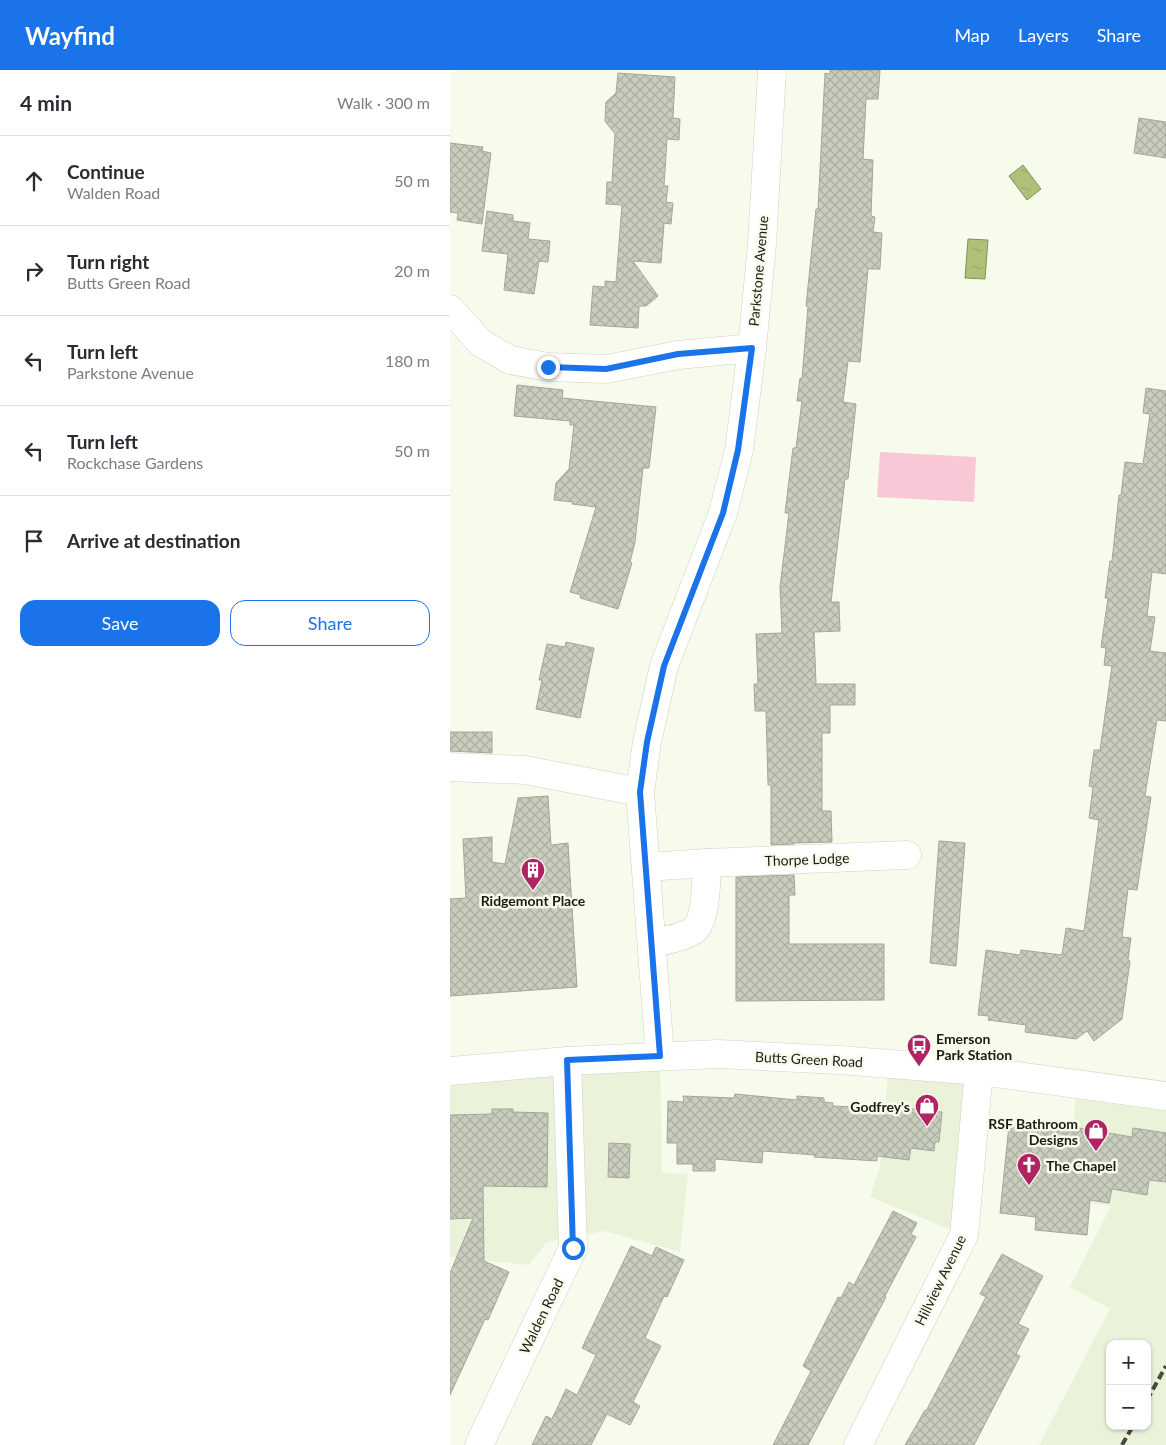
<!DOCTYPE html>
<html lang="en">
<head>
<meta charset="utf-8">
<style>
  body { margin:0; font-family:Lato,sans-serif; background:#f7f7f7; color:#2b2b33 }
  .controls { position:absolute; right:15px; bottom:15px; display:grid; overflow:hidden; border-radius:10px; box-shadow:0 1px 4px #0004 }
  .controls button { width:45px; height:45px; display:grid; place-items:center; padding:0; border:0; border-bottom:1px solid #e1e1e2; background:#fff; color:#2b2b33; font:25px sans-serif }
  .stop { position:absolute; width:15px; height:15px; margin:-11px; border:4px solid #1a73e8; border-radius:50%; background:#fff }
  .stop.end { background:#1a73e8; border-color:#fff; box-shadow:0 1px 5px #0008 }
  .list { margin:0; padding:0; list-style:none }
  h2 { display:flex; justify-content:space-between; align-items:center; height:65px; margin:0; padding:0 20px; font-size:21px }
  h2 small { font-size:16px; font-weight:400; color:#7c7c81 }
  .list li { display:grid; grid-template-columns:32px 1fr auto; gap:15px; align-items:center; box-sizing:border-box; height:90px; padding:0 20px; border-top:1px solid #e1e1e2 }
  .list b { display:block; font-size:19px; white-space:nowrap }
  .list p { margin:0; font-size:16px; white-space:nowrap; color:#7c7c81 }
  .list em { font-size:16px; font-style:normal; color:#7c7c81 }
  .actions { display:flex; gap:10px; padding:15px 20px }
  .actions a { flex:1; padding:11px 0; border:1px solid #1a73e8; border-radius:15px; text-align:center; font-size:18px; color:#1a73e8 }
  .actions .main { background:#1a73e8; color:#fff }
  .icon { flex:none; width:28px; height:28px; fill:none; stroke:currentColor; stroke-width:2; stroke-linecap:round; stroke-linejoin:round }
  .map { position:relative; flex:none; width:716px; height:1375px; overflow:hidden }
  header { display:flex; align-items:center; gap:30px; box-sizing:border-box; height:70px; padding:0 25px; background:#1a73e8; color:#fff }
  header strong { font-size:24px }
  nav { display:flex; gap:28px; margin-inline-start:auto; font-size:18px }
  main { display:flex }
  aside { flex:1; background:#fff }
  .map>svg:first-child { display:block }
</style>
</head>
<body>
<header>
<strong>Wayfind</strong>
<nav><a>Map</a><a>Layers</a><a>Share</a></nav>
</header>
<main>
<aside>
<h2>4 min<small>Walk · 300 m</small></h2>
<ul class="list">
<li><svg class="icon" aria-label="ahead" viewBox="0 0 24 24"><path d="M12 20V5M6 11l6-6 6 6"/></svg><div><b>Continue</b><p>Walden Road</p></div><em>50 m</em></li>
<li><svg class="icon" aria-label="right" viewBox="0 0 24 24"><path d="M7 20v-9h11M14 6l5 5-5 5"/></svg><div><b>Turn right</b><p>Butts Green Road</p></div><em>20 m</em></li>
<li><svg class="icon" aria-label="left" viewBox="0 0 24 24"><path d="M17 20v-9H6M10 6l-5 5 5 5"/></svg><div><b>Turn left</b><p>Parkstone Avenue</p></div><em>180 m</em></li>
<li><svg class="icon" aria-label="left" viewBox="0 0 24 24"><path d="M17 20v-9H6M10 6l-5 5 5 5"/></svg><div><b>Turn left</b><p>Rockchase Gardens</p></div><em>50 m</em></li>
<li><svg class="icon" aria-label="arrive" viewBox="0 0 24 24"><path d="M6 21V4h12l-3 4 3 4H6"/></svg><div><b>Arrive at destination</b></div></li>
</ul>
<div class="actions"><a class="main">Save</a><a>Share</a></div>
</aside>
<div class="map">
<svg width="716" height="1375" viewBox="0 0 716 1375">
  <defs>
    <pattern id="water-ripples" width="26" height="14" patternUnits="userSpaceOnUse" patternTransform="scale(1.25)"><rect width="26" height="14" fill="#afc179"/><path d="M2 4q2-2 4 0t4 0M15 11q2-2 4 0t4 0" fill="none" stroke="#96a568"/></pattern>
    <pattern id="building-cross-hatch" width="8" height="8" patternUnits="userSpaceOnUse" patternTransform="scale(1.25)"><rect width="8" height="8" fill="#c8cdbd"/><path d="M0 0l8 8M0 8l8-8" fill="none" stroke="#abafa2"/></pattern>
  </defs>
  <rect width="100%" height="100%" fill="#f7fbeb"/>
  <g fill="#ebf2da" fill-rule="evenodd">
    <path d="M210,986l2,117 26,1 -8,78 -76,-21 -57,11 -18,23 -79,-8v-186z"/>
    <path d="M439,994l90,7 -15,164 -94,-38 10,-31z"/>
    <path d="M716,1007v368h-127l71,-136 -40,-22 41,-81 -48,-8 15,-114 85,11zM660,1274h37v82h-37z"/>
  </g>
  <path fill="#f8c8d6" d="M430,382l96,5 -2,45 -97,-5z"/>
  <g fill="url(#water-ripples)" stroke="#82905b">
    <path d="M573,95l18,24 -14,11 -18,-24z"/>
    <path d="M518,169l20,1 -3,39 -20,-1z"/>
  </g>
  <g fill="url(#building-cross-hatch)" stroke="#a3a798">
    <path d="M380,0h50l-2,29h-12l-3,60 10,1 -2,56 4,1 -2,15 9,1 -2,36h-12l-8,93 -12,-1 -5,41 13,2 -8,75h-3l-14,123h8l1,29 -26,1 2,52h39v21h-25v28h-8v78h9l1,31 -38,1v1l-23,1v-60h-3l-2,-74h-11l-1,-27h4l-2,-50 26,-1 -2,-46 9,-74h-4l8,-65h3l6,-47h-5l3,-23 2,1 6,-73h-2l10,-97h2l7,-136 5,1z"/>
    <path d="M168,3l57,4 -2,41 7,1 -1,21 -12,-1 -3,47h4l-2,16 7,1 -2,21 -7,-1 -3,40 -28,-2 25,35 -12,10h-7l-1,22 -48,-3 3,-39 12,1v-6l11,1 6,-77 -16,-1 1,-22h5l3,-48 -10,-13 1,-19 10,-9z"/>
    <path d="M689,48l27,4v36l-32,-5z"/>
    <path d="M0,73l33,4 -1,4 9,2 -9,71 -25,-4 1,-7 -8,-1z"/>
    <path d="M37,141l26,4v6l17,2 -2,16 22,2 -2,21 -9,-1 -5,33 -30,-4 4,-36 -26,-3z"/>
    <path d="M67,315l46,5 -1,8 94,9 -7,61h-6l-8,74 -5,20 2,1 -14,46 -38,-11 1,-3 -11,-3 26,-85 -24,-3 1,-2 -19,-2 2,-17 13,-14 5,-44h-4v-4l-56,-5z"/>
    <path d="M696,318l20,3v183l-14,-2 -5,44 8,1 -5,34 16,2v68l-9,-1 -1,6 -11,70 6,1 -14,93 -9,-1 -6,48 9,1 -3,22 2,1 -8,58 -28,22 -7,-10 -11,8 -51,-7 1,-7 -38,-5 1,-4 -11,-1 8,-65 34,5 1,-5 41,5 4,-27 18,3 15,-111 -10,-2 4,-31 -4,-1 5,-36h6l12,-84 -8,-1 2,-17 -5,-1 7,-49h-3l5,-37h2l7,-66h2l4,-33 18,2 7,-50 -7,-1z"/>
    <path d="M116,572l28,6 -14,70 -44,-9 6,-29h-3l8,-36 18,3z"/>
    <path d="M0,662h42v21l-42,-2z"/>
    <path d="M98,726l3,49 17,-2 9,144 -127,9v-97l16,-1 -3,-59 29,-2v25l13,2 13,-66z"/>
    <path d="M489,771l26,2 -9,123 -26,-3z"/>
    <path d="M344,805l1,20h-6v49h95v56l-148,1v-124z"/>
    <path d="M285,1024l62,6v-4l27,2v4l9,1v3l61,3v-2l48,5 -3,30h-4l-1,9 -23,-3 -2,12 -32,-4v5l-63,-4 1,-2 -52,-4 -1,12 -47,-4v12h-22v-7h-16v-21h-10l1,-42 16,1 -1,-6 51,2z"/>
    <path d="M42,1039h21v3l35,1 -1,74 -64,-1 1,75 25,11 -21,48 -3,-1 -35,76v-122l23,-55 -23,1v-104l42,-1z"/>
    <path d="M559,1055l69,7 1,-4 53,9 1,-9 33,5v49l-17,-2 -2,15 -35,-6 -3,14 -19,-3 -3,35 -52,-5 1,-13 -36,-4z"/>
    <path d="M159,1073l21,1 -1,34 -21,-1z"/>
    <path d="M443,1141l24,12 -6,11 5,3 -31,59 1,1 -78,148h-35l38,-74 -8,-5 35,-69 3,1 8,-16 5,3z"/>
    <path d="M181,1176l21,10 4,-9 28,13 -17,37 -3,-1 -19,42 16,8 -28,56 7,4 -10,19 -23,-11 -16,31h-59l14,-29 6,3 14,-30 11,6 19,-40 -14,-7z"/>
    <path d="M552,1184l41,22 -25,48 11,5 -13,25 4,2 -46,89h-69l20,-35 1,1 60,-114 -6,-3z"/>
  </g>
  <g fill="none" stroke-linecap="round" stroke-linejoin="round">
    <defs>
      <g id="minor">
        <path d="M0,239l31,34 29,17 38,7 59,2 71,-14 74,-7"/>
        <path d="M0,697l75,3 115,22"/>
        <path d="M196,797l61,-4 200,-8"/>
        <path d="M203,873c11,-2 32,-6 41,-13 13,-11 12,-51 13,-67"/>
        <path d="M29,1375l94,-197 -6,-187"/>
        <path d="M408,1375l106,-210 15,-164"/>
      </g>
      <g id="tertiary">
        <path d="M210,986l-20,-264 7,-50 17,-76 59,-153 16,-63 13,-102 10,-104 10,-174"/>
        <path d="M0,1001l117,-10 151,-7 121,6 140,11 187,25"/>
      </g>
    </defs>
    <use href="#minor" stroke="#ced3c3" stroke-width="29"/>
    <use href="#tertiary" stroke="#ced3c3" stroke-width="29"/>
    <use href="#minor" stroke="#fff" stroke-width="28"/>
    <use href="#tertiary" stroke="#fff" stroke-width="28"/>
    <g stroke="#484b42" stroke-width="4" stroke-dasharray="8 4" stroke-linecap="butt">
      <path d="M697,1330l19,-34"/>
      <path d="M672,1375l11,-19"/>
    </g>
  </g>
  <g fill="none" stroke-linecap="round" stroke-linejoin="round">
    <path stroke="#1a73e8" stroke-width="6" d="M98,297l58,2 72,-15 74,-6 -14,102 -15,63 -59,153 -17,76 -7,50 20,264 -93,4 6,188"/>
  </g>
  <defs>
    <symbol id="building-pin" viewBox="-11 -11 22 30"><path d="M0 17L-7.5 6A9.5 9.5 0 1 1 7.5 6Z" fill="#af2463" stroke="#f7fbeb"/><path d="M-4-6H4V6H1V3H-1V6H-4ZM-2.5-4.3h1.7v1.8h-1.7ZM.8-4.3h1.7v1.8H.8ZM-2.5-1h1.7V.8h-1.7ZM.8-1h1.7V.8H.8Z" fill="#fff"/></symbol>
    <symbol id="bus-pin" viewBox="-11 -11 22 30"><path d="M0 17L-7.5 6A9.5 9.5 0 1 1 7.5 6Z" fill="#af2463" stroke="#f7fbeb"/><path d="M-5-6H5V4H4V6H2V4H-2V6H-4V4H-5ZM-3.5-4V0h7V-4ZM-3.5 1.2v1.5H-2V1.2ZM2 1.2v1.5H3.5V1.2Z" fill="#fff"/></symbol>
    <symbol id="shop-pin" viewBox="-11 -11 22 30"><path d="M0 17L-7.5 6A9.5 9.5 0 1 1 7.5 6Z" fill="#af2463" stroke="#f7fbeb"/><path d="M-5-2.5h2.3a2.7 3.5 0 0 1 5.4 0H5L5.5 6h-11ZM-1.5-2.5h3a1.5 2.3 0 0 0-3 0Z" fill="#fff"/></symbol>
    <symbol id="church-pin" viewBox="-11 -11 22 30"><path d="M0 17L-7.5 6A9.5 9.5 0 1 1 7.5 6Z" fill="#af2463" stroke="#f7fbeb"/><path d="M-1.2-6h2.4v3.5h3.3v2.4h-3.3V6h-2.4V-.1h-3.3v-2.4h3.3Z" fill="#fff"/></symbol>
  </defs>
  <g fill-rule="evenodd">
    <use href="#building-pin" x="69" y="786" width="28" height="38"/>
    <use href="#bus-pin" x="455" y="962" width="28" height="38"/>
    <use href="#shop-pin" x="463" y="1022" width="28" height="38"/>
    <use href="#shop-pin" x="632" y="1047" width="28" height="38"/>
    <use href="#church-pin" x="565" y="1081" width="28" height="38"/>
  </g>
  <g text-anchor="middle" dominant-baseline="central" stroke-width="5" stroke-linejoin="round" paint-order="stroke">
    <g font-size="14" fill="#1a1c16" stroke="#f7fbeb">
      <text transform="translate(308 201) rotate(-85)">Parkstone Avenue</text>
      <text transform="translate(357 789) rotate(-2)">Thorpe Lodge</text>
      <text transform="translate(359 989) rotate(3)">Butts Green Road</text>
      <text transform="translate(490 1210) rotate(-64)">Hillview Avenue</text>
      <text transform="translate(91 1246) rotate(-64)">Walden Road</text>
    </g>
    <g font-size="14" font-weight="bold" fill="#1a1c16" stroke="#f7fbeb" text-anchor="start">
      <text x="83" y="830" text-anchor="middle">Ridgemont Place</text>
      <text x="486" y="968">Emerson<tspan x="486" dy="16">Park Station</tspan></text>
      <text x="460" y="1036" text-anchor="end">Godfrey's</text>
      <text x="628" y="1053" text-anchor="end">RSF Bathroom<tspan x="628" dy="16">Designs</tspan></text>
      <text x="596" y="1095">The Chapel</text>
    </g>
  </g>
</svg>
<div class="controls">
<button>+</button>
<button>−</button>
</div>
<div class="stop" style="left:123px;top:1178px"></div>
<div class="stop end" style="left:98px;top:297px"></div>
</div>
</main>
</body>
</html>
